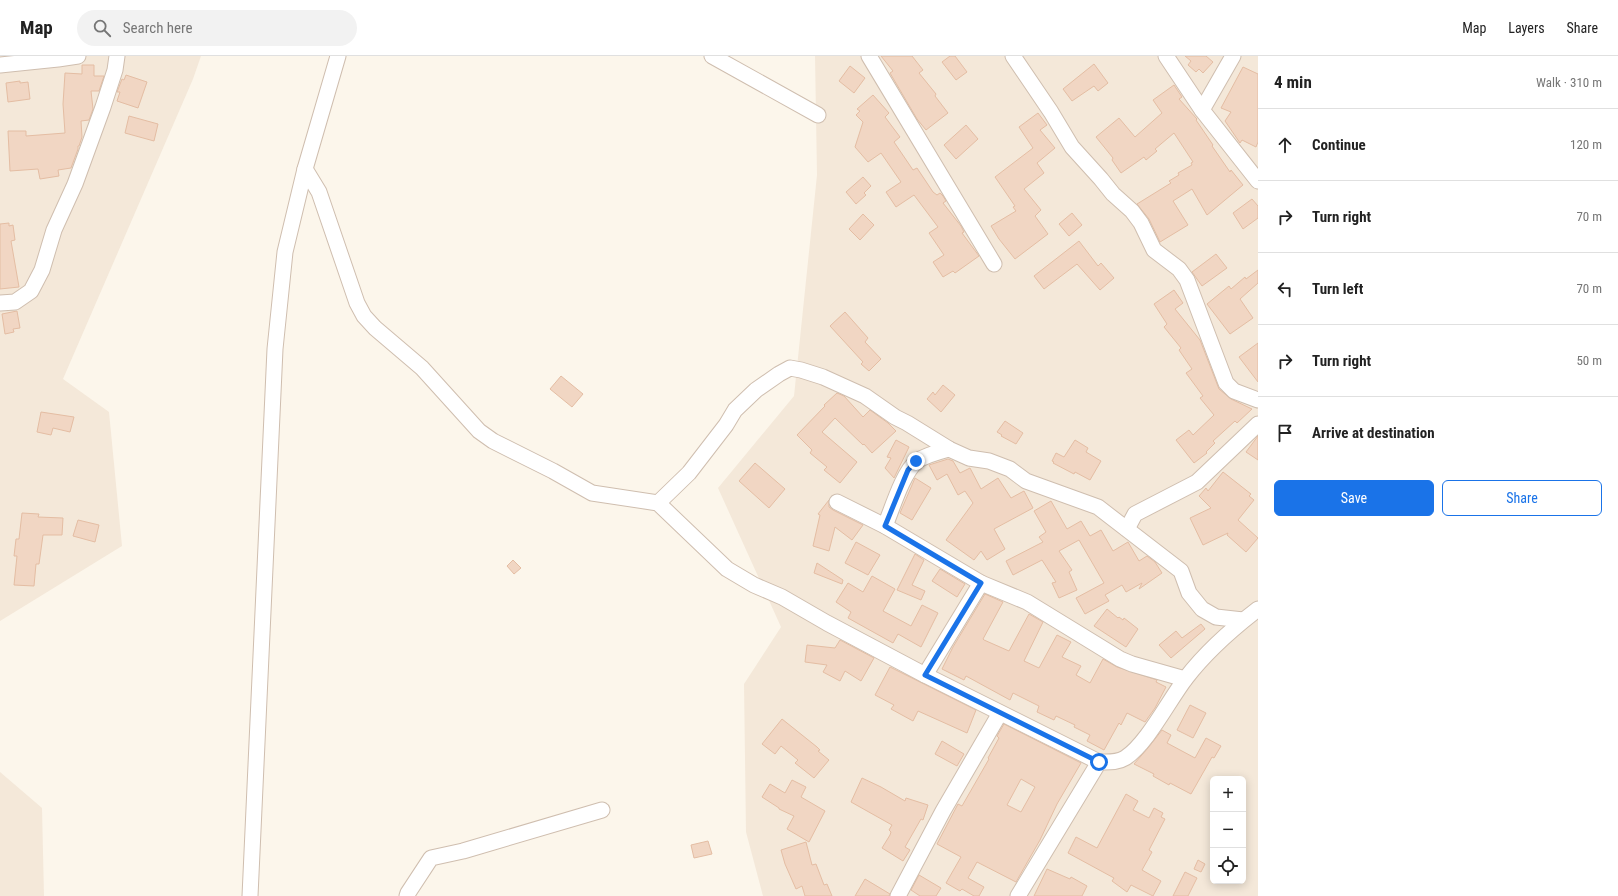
<!DOCTYPE html>
<html lang="en">
<head>
<meta charset="utf-8">
<style>
  body { margin:0; font-family:"Roboto Condensed",sans-serif; background:#f2f2f2; color:#222 }
  .controls { position:absolute; right:12px; bottom:12px; display:grid; overflow:hidden; border-radius:6px; box-shadow:0 2px 10px #0003 }
  .controls button { width:36px; height:36px; display:grid; place-items:center; padding:0; border:0; border-bottom:1px solid #e0e0e0; background:#fff; color:#222; font:20px sans-serif }
  .stop { position:absolute; width:12px; height:12px; margin:-9px; border:3px solid #1a73e8; border-radius:50%; background:#fff }
  .stop.end { background:#1a73e8; border-color:#fff; box-shadow:0 1px 4px #0008 }
  .list { margin:0; padding:0; list-style:none }
  h2 { display:flex; justify-content:space-between; align-items:center; height:52px; margin:0; padding:0 16px; font-size:17px }
  h2 small { font-size:13px; font-weight:400; color:#767676 }
  .list li { display:grid; grid-template-columns:26px 1fr auto; gap:12px; align-items:center; box-sizing:border-box; height:72px; padding:0 16px; border-top:1px solid #e0e0e0 }
  .list b { display:block; font-size:15px; white-space:nowrap }
  .list em { font-size:13px; font-style:normal; color:#767676 }
  .actions { display:flex; gap:8px; padding:12px 16px }
  .actions a { flex:1; padding:9px 0; border:1px solid #1a73e8; border-radius:6px; text-align:center; font-size:14px; color:#1a73e8 }
  .actions .main { background:#1a73e8; color:#fff }
  .icon { flex:none; width:22px; height:22px; fill:none; stroke:currentColor; stroke-width:2; stroke-linecap:round; stroke-linejoin:round }
  .map { position:relative; flex:none; width:1258px; height:840px; overflow:hidden }
  header { display:flex; align-items:center; gap:24px; box-sizing:border-box; height:56px; padding:0 20px; background:#fff; border-bottom:1px solid #e0e0e0 }
  header strong { font-size:19px }
  nav { display:flex; gap:22px; margin-inline-start:auto; font-size:14px }
  .search { width:280px; height:36px; background:#f2f2f2; display:flex; align-items:center; gap:10px; box-sizing:border-box; padding:0 14px; border-radius:22px; color:#767676; font-size:15px }
  main { display:flex }
  aside { flex:1; background:#fff }
  .map>svg:first-child { display:block }
</style>
</head>
<body>
<header>
<strong>Map</strong>
<div class="search"><svg class="icon" aria-label="search" viewBox="0 0 24 24"><circle cx="10" cy="10" r="6"/><path d="M15 15l6 6"/></svg>Search here</div>
<nav><a>Map</a><a>Layers</a><a>Share</a></nav>
</header>
<main>
<div class="map">
<svg width="1258" height="840" viewBox="0 0 1258 840">
  <rect width="100%" height="100%" fill="#fcf6eb"/>
  <g fill="#f4e8d9" fill-rule="evenodd">
    <path d="M0,0h201l-8,23 -130,300 46,33 13,134 -122,75z"/>
    <path d="M815,0h443v840h-495l-17,-64 -2,-148 37,-57 -63,-139 76,-92 23,-221zM1213,723h30v102h-30z"/>
    <path d="M0,716l42,36 2,88h-44z"/>
  </g>
  <g fill="#f1d6c3" stroke="#e4bda3" fill-rule="evenodd">
    <path d="M881,0h31l11,14 -4,3 17,21 -1,2 13,17 -22,17 -9,-11 -27,-46 3,-2z"/>
    <path d="M950,0h5l12,16 -11,8 -14,-18z"/>
    <path d="M1185,0h21l7,6 -10,11 -4,-4 -3,3 -8,-7 3,-4z"/>
    <path d="M1094,8l14,19 -10,8 -4,-5 -22,15 -9,-12z"/>
    <path d="M82,9h12v11h10l-5,15h-8l2,18 -4,11 -8,1 1,16 -3,9h-1v3l-7,19 -13,2 1,6 -19,3 -2,-10 -28,2 -2,-40h18v5l39,-3 -2,-29 2,-31 17,1z"/>
    <path d="M850,10l15,12 -11,15 -15,-12z"/>
    <path d="M1243,11l15,7v68l-2,5 -14,-7 -2,3 -15,-22 6,-9 -10,-4z"/>
    <path d="M126,19l21,7 -9,26 -21,-7 3,-9h-3l5,-13 2,1z"/>
    <path d="M20,25v2l8,-1 2,17 -22,3 -2,-19z"/>
    <path d="M1174,29l8,12 -3,2 18,20 -1,1 17,25 -1,1 18,26 1,-2 12,15 -36,30 -15,-26 -19,12 15,24 -28,17 -11,-23 -12,-15 34,-21 -2,-2 10,-6 -1,-2 14,-8 -1,-2 2,-1 -19,-29 -19,16 2,2 -11,9 -2,-3 -23,16 -9,-13 1,-2 -17,-21 23,-19 16,19 27,-24 -9,-13z"/>
    <path d="M873,39l16,18 -4,4 15,20 -6,5 19,28 4,-2 16,24 4,3 3,-2 3,3 3,5 -3,2 18,23 3,6 -2,1 17,23 -24,17 -2,-2 -10,6 -10,-15 11,-7 -15,-22 9,-6 -24,-32 -18,12 -10,-15 15,-10 -20,-29 -13,9 -13,-15 8,-25 -7,-7 4,-4 -3,-2z"/>
    <path d="M1038,57l9,12 -7,5 15,18 -18,15 7,10 -20,16 17,21 -6,6 13,18 -33,25 -16,-20 -8,-13 25,-15 -3,-4 2,-1 -20,-29 38,-29 -14,-21z"/>
    <path d="M129,60l29,8 -4,17 -29,-8z"/>
    <path d="M966,69l12,14 -22,20 -12,-14z"/>
    <path d="M863,121l8,9 -7,7 2,2 -10,9 -10,-12z"/>
    <path d="M1252,143l6,7v12l-15,11 -10,-16z"/>
    <path d="M1072,157l10,12 -13,11 -10,-12z"/>
    <path d="M863,158l11,11 -14,15 -11,-11z"/>
    <path d="M9,167v3l4,-1 2,15 -4,1 8,46 -19,2v-65z"/>
    <path d="M1079,185l19,25 3,-3 13,15 -14,12 -23,-26 -33,25 -10,-13z"/>
    <path d="M1216,198l11,14 -25,18 -10,-14z"/>
    <path d="M1258,214v13l-18,16 13,19 -23,16 -23,-30 22,-18 2,3 14,-12 1,2z"/>
    <path d="M1174,234l9,13 -8,6 25,31 19,49 12,10 21,10 -15,14 -2,-2 -22,20 2,2 -9,9 1,1 -13,10 -18,-23 13,-10 4,5 21,-20 -14,-17 3,-2 -17,-23 6,-4 -13,-19 2,-2 -17,-21 3,-3 -13,-20z"/>
    <path d="M17,255l3,17 -7,1 1,3 -9,2 -3,-20z"/>
    <path d="M845,256l23,26 -3,4 16,17 -12,12 -8,-7 2,-2 -33,-36z"/>
    <path d="M1258,287v39l-19,-25z"/>
    <path d="M561,320l22,18 -11,13 -22,-18z"/>
    <path d="M943,329l12,10 -14,17 -14,-13 6,-7 2,3z"/>
    <path d="M837,337l7,3 19,21 7,-7 18,13 8,8 -24,22 -8,-9 -1,1 -28,-27 -13,14 35,30 -17,21 -16,-13 3,-3 -17,-14 2,-3 -15,-15 28,-29 -1,-1z"/>
    <path d="M41,356l33,5 -4,15 -17,-4 -2,7 -14,-3z"/>
    <path d="M1005,365l18,12 -7,11 -15,-8 1,-1 -5,-3z"/>
    <path d="M1258,380v24l-12,-8z"/>
    <path d="M896,384l13,7 -15,31 -9,-10 6,-10 -4,-1z"/>
    <path d="M1075,384l13,8 -2,4 15,9 -11,19 -15,-8 -1,2 -21,-11 1,-1 -2,-1 4,-8 8,4z"/>
    <path d="M948,403l5,2 7,12 10,-5 11,21 17,-11 13,20 13,-7 9,17 -39,21 11,20 -18,11 -6,-9 -7,9 -28,-20 27,-37 -8,-12 -7,4 -11,-21 -10,6 -8,-15z"/>
    <path d="M755,407l30,26 -16,19 -30,-27z"/>
    <path d="M1223,416l28,22 -2,2 5,4 -16,20 20,18 -12,14 -19,-17 1,-2 -25,12 -13,-27 21,-10 -12,-12 7,-8 2,3z"/>
    <path d="M915,422l16,10 -19,32 -12,-7z"/>
    <path d="M829,444v7l4,3 30,15 -11,15 -17,-13 -6,24 -16,-5 7,-31 -2,-1z"/>
    <path d="M1051,445l16,28 14,-8 9,15 11,-6 12,21 15,-9 11,19 8,-5 8,6 7,11 -23,16 3,-6 -16,9 -4,-7 -17,10 4,6 -24,13 -9,-16 28,-15 -25,-43 -20,11 13,19 -3,2 8,18 -18,8 -7,-15 4,-1 -14,-22 -29,15 -7,-14 37,-19 -4,-5 7,-5 -12,-21z"/>
    <path d="M22,457l17,1 -1,3 25,1 -1,17h-19l-4,29h-3l-2,22 -20,-1 3,-29h-3l2,-17h3z"/>
    <path d="M78,464l21,5 -4,17 -22,-6z"/>
    <path d="M856,486l24,13 -12,20 -23,-12z"/>
    <path d="M915,498l9,6 -12,25 13,6 -4,9 -24,-10z"/>
    <path d="M513,504l8,8 -7,6 -7,-8z"/>
    <path d="M817,507l26,17 -1,4 -28,-11z"/>
    <path d="M940,513l25,15 -8,13 -25,-16z"/>
    <path d="M872,520l23,13 -12,22 28,15 11,-21 16,8 -17,34 -23,-13 -5,9 -45,-25 3,-6 -15,-10 12,-19 15,9z"/>
    <path d="M985,538l18,8 -20,37 1,1 25,11 20,-37 14,8 -19,39 15,7 18,-33 14,7 -9,15 19,9 -5,9 14,8 13,-24 14,8 40,13 -1,2 10,5 -11,21 -10,14 -18,-9 -6,12 -2,-2 -15,27 -17,-9 3,-6 -16,-8 1,-2 -19,-9 -2,4 -17,-8 2,-6 -26,-13 -3,7 -44,-24 -2,4 -22,-11 11,-22z"/>
    <path d="M1107,553l11,9 1,-1 4,3 1,-2 14,11 -12,18 -32,-21z"/>
    <path d="M1201,568l4,5 -34,29 -12,-13 17,-14 6,7z"/>
    <path d="M840,584l34,18 -13,23 -16,-10 -5,10 -17,-9 4,-7 -22,-3 2,-17 28,3z"/>
    <path d="M890,611l86,43 -9,23 -49,-22 -5,10 -22,-12 3,-4 -19,-10z"/>
    <path d="M1190,649l16,8 -13,25 -16,-8z"/>
    <path d="M782,663l35,28 3,3 -2,1 11,9 -15,18 -19,-15 3,-3 -17,-14 -6,8 -13,-10z"/>
    <path d="M1004,668l77,39 -24,41 -17,36 -24,42 -39,-20 -9,16 16,9 -5,9h-5l-12,-7 -2,2 -14,-8 15,-26 -24,-13 21,-40 4,2 27,-47 -1,-1 11,-20 -2,-2zM1021,723l14,8 -14,25 -14,-7z"/>
    <path d="M1162,674l9,5 -4,8 28,15 11,-20 15,8 -7,12 -2,-1 -21,37 -21,-11 -1,2 -16,-9 1,-2 -20,-10 14,-16z"/>
    <path d="M942,685l22,13 -7,12 -22,-12z"/>
    <path d="M862,722l19,9 24,14 1,-3 22,7 -5,15 -2,-1 -16,28 5,3 -7,11 -21,-13 8,-13 1,-3 -2,-2 3,-5 -41,-23z"/>
    <path d="M792,724l14,7 -5,10 24,14 -16,31 -22,-13 7,-13 -15,-7v-1l-17,-11 8,-13 15,9z"/>
    <path d="M1126,738l12,7 -5,9 16,8 5,-10 9,5 -2,4 4,2 -16,31 3,2 -10,18 19,11 -8,15 -22,-11 -4,7 -15,-11 2,-3 -46,-25 8,-16 21,11z"/>
    <path d="M708,785l4,13 -18,4 -3,-13z"/>
    <path d="M806,786l6,23 4,-1 8,21 3,-1 5,12h-27l-3,-10 -6,3 -11,-25 -4,-14z"/>
    <path d="M1198,804l7,4 -4,8 -7,-3z"/>
    <path d="M1047,813l23,10 1,-2 16,9 -5,10h-48z"/>
    <path d="M1185,816l12,6 -9,18h-15z"/>
    <path d="M919,819l22,13 -5,8h-16l-9,-6z"/>
    <path d="M865,823l25,15 -1,2h-34z"/>
  </g>
  <g fill="none" stroke-linecap="round" stroke-linejoin="round">
    <defs>
      <g id="minor">
        <path d="M712,0l106,59"/>
        <path d="M869,0l125,208"/>
        <path d="M1013,0l38,56 21,35 29,32 12,15 19,17 9,12 13,27 25,19 8,11 39,103 8,8 24,9"/>
        <path d="M1166,0l36,54 56,71"/>
        <path d="M0,9l58,-6 20,-3"/>
        <path d="M1202,54l31,-54"/>
        <path d="M305,113l14,23 38,111 7,13 11,12 47,40 57,63 14,10 60,30 39,22 66,10 69,66 27,16 28,12 45,26 98,52 174,87c9,0 18,1 26,-4 22,-14 44,-58 61,-80 20,-26 46,-49 72,-69"/>
        <path d="M0,247l15,-1 16,-11 11,-21 12,-40 21,-46 28,-77 12,-37 2,-14"/>
        <path d="M837,446l48,24 96,57 46,19 93,57 12,5 53,15"/>
        <path d="M658,447l31,-30 37,-48 9,-15 21,-20 23,-16 11,-6 11,2 22,7 42,19 30,21 12,6 42,26 20,9 20,3 21,8 16,12 72,26 83,64 8,22 13,16 14,8 27,3"/>
        <path d="M885,470c7,-17 18,-54 32,-65 9,-6 21,-9 32,-12"/>
        <path d="M1127,473l8,-15 62,-32 61,-58"/>
        <path d="M925,619l56,-92"/>
        <path d="M250,840l25,-547 10,-97 20,-83 33,-113"/>
        <path d="M407,840l1,-3 23,-35 32,-7 139,-41"/>
        <path d="M898,840l45,-85 57,-98"/>
        <path d="M1018,840l81,-134"/>
      </g>
    </defs>
    <use href="#minor" stroke="#cfbeaf" stroke-width="17"/>
    <use href="#minor" stroke="#fff" stroke-width="15"/>
  </g>
  <g fill="none" stroke-linecap="round" stroke-linejoin="round">
    <path stroke="#1a73e8" stroke-width="5" d="M916,405l-8,9 -23,56 96,57 -56,92 174,87"/>
  </g>
</svg>
<div class="controls">
<button>+</button>
<button>−</button>
<button><svg class="icon" aria-label="locate" viewBox="0 0 24 24"><circle cx="12" cy="12" r="6"/><path d="M12 2v4M12 18v4M2 12h4M18 12h4"/></svg></button>
</div>
<div class="stop" style="left:1099px;top:706px"></div>
<div class="stop end" style="left:916px;top:405px"></div>
</div>
<aside>
<h2>4 min<small>Walk · 310 m</small></h2>
<ul class="list">
<li><svg class="icon" aria-label="ahead" viewBox="0 0 24 24"><path d="M12 20V5M6 11l6-6 6 6"/></svg><div><b>Continue</b></div><em>120 m</em></li>
<li><svg class="icon" aria-label="right" viewBox="0 0 24 24"><path d="M7 20v-9h11M14 6l5 5-5 5"/></svg><div><b>Turn right</b></div><em>70 m</em></li>
<li><svg class="icon" aria-label="left" viewBox="0 0 24 24"><path d="M17 20v-9H6M10 6l-5 5 5 5"/></svg><div><b>Turn left</b></div><em>70 m</em></li>
<li><svg class="icon" aria-label="right" viewBox="0 0 24 24"><path d="M7 20v-9h11M14 6l5 5-5 5"/></svg><div><b>Turn right</b></div><em>50 m</em></li>
<li><svg class="icon" aria-label="arrive" viewBox="0 0 24 24"><path d="M6 21V4h12l-3 4 3 4H6"/></svg><div><b>Arrive at destination</b></div></li>
</ul>
<div class="actions"><a class="main">Save</a><a>Share</a></div>
</aside>
</main>
</body>
</html>
